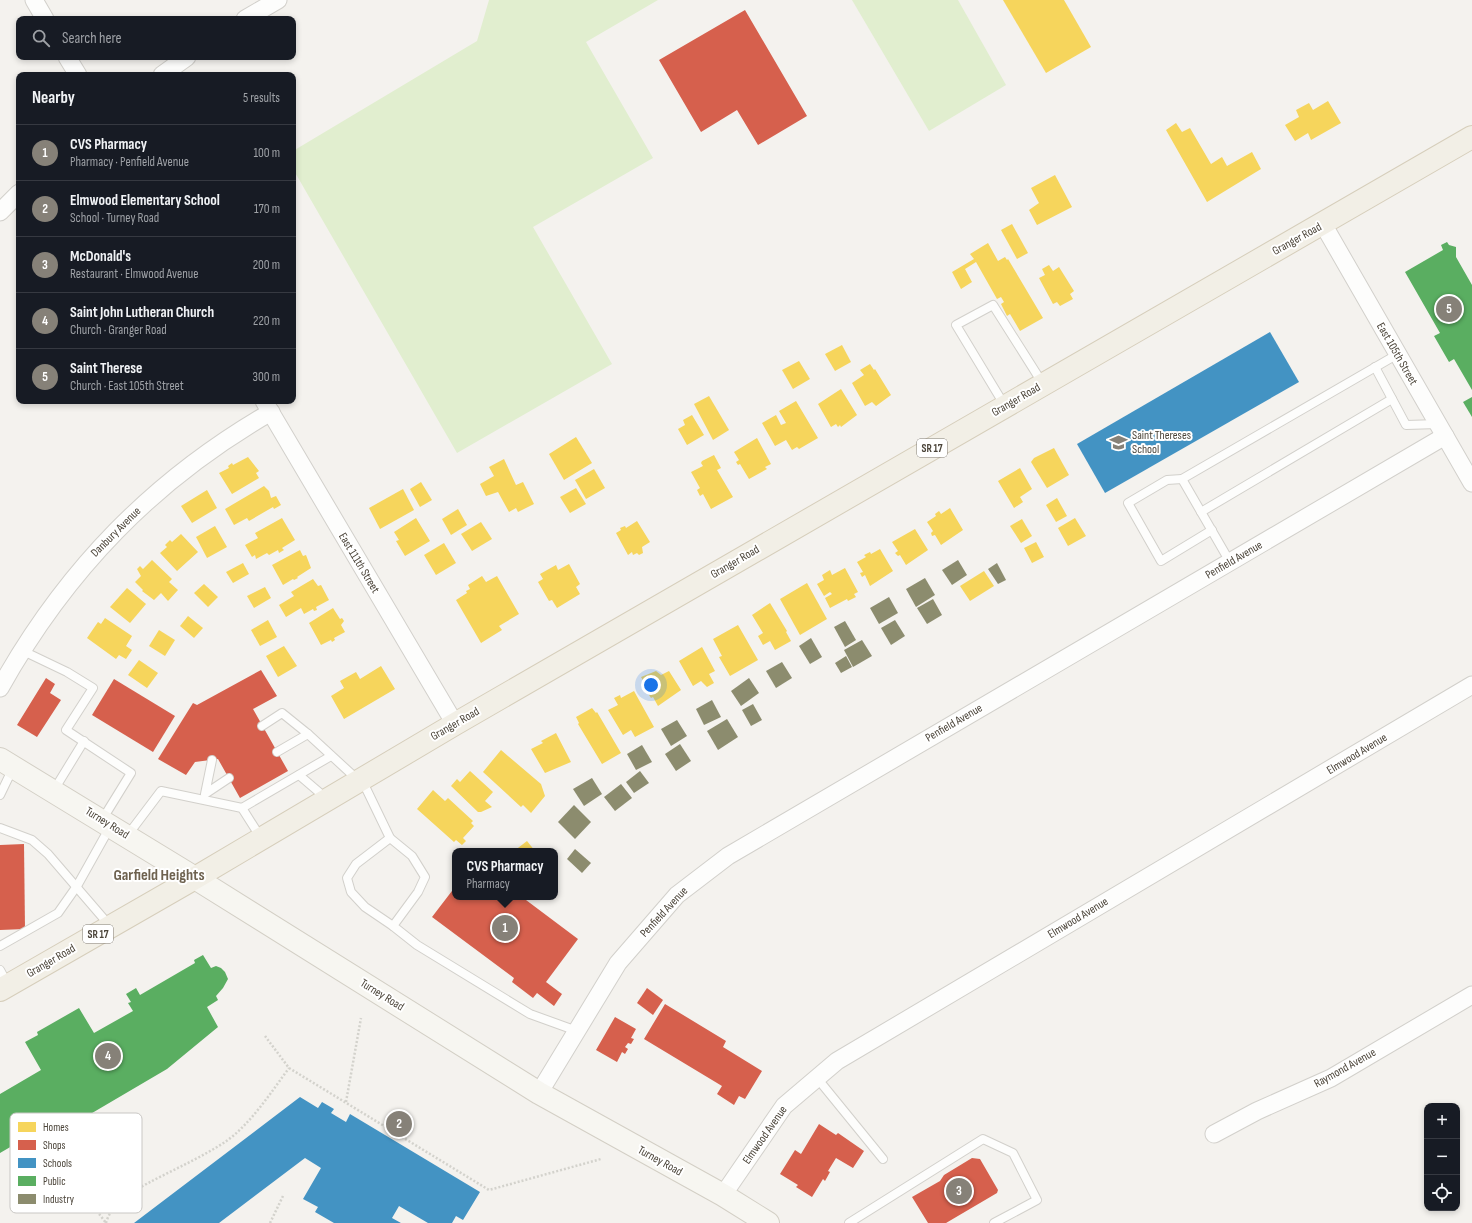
<!DOCTYPE html>
<html lang="en">
<head>
<meta charset="utf-8">
<style>
  body { margin:0; font-family:"Sofia Sans Condensed",sans-serif; background:#20242c; color:#f1f3f6 }
  .controls { position:absolute; right:12px; bottom:12px; display:grid; overflow:hidden; border-radius:8px; box-shadow:0 2px 6px #0003 }
  .controls button { width:36px; height:36px; display:grid; place-items:center; padding:0; border:0; border-bottom:1px solid #363941; background:#171b24; color:#f1f3f6; font:20px sans-serif }
  .you { position:absolute; left:651px; top:685px; width:14px; height:14px; margin:-10px; border:3px solid #fff; border-radius:50%; background:#1a73e8; box-shadow:0 0 0 6px #1a73e833 }
  .badge { display:grid; place-items:center; width:26px; height:26px; border-radius:50%; background:#868178; color:#fff; font-size:13px; font-weight:700 }
  .pin { position:absolute; translate:-50% -50%; border:2px solid #fff; box-shadow:0 1px 4px #0006 }
  .popup { position:absolute; left:452px; top:848px; width:106px; height:52px; box-sizing:border-box; display:grid; place-content:center; border-radius:8px; background:#171b24; filter:drop-shadow(0 1px 3px #0005); font-size:13px; white-space:nowrap; color:#9ea1a6 }
  .popup b { font-size:15px; color:#f1f3f6 }
  .popup::after { content:''; position:absolute; left:50%; top:100%; margin-left:-8px; border:8px solid transparent; border-top-color:#171b24 }
  .list { margin:0; padding:0; list-style:none }
  h2 { display:flex; justify-content:space-between; align-items:center; height:52px; margin:0; padding:0 16px; font-size:17px }
  h2 small { font-size:13px; font-weight:400; color:#9ea1a6 }
  .list li { display:grid; grid-template-columns:26px 1fr auto; gap:12px; align-items:center; box-sizing:border-box; height:56px; padding:0 16px; border-top:1px solid #363941 }
  .list b { display:block; font-size:15px; white-space:nowrap }
  .list p { margin:0; font-size:13px; white-space:nowrap; color:#9ea1a6 }
  .list em { font-size:13px; font-style:normal; color:#9ea1a6 }
  .icon { flex:none; width:22px; height:22px; fill:none; stroke:currentColor; stroke-width:2; stroke-linecap:round; stroke-linejoin:round }
  .map { position:relative; flex:none; width:1472px; height:1223px; overflow:hidden }
  .search { position:absolute; background:#171b24; box-shadow:0 2px 6px #0003; left:16px; top:16px; width:280px; height:44px; display:flex; align-items:center; gap:10px; box-sizing:border-box; padding:0 14px; border-radius:8px; color:#9ea1a6; font-size:15px }
  .panel { position:absolute; background:#171b24; box-shadow:0 2px 6px #0003; left:16px; top:72px; width:280px; height:332px; border-radius:8px }
  .map>svg:first-child { display:block }
</style>
</head>
<body>
<div class="map">
<svg width="1472" height="1223" viewBox="0 0 1472 1223">
  <rect width="100%" height="100%" fill="#f4f2ee"/>
  <g fill="#e1eecf">
    <path d="M489,0h169l-72,42 67,116 -120,69 79,137 -155,89 -164,-284v-18l184,-110z"/>
    <path d="M852,0h106l48,85 -77,46z"/>
  </g>
  <g fill="#f6d55c">
    <path d="M1003,0h61l27,47 -45,26z"/>
    <path d="M1328,101l13,22 -30,17 -3,-7 -13,8 -10,-16 14,-8 -3,-7 13,-7 4,7z"/>
    <path d="M1176,123l6,9 8,-4 21,36 11,-7 5,9 25,-14 9,17 -54,33 -41,-72z"/>
    <path d="M1055,175l17,32 -35,18 -8,-15 10,-7 -8,-15z"/>
    <path d="M1012,224l16,29 -11,6 -16,-29z"/>
    <path d="M988,243l10,18 7,-4 2,3 1,-1 35,59 -23,13 -10,-17 -3,2 -6,-12 3,-2 -3,-5 -4,2 -21,-37 -11,7 7,13 -11,7 -9,-17 22,-13 -4,-5z"/>
    <path d="M1049,265l4,6 6,-4 15,24 -4,3 3,5 -13,7 -3,-4 -4,2 -14,-26 6,-3 -3,-6z"/>
    <path d="M842,345l9,17 -16,9 -10,-17z"/>
    <path d="M799,361l11,18 -17,10 -11,-19z"/>
    <path d="M870,364l4,6 1,-1 16,26 -15,11 -4,-4 -7,4 -13,-23 12,-8 -4,-5z"/>
    <path d="M841,389l16,26 -16,12 -1,-2 -2,2 -2,-3 -5,3 -13,-23z"/>
    <path d="M709,396l20,34 -16,10 -19,-36z"/>
    <path d="M796,401l22,37 -19,11 -2,-2 -5,3 -6,-10 -11,6 -13,-23 14,-8 5,10 5,-2 -7,-12z"/>
    <path d="M692,415l12,20 -17,10 -9,-16 7,-4 -2,-5z"/>
    <path d="M576,437l16,26 -28,17 -15,-26z"/>
    <path d="M757,438l14,26 -6,3 2,2 -18,10 -9,-15 -2,1 -2,-3 3,-2 -5,-8z"/>
    <path d="M1054,448l15,27 -22,13 -16,-26 3,-4z"/>
    <path d="M714,455l7,13 -4,2 16,27 -22,12 -8,-15 -3,2 -3,-6 3,-2 -9,-16 12,-6 -2,-3 1,-2z"/>
    <path d="M248,457l11,14 -3,2 3,5 -27,16 -13,-21 10,-5 -1,-2 4,-3 1,2z"/>
    <path d="M504,459l12,26 7,-3 11,22 -16,8 -2,-4 -7,4 -11,-20 -12,4 -6,-12 14,-8 -5,-9z"/>
    <path d="M1020,468l12,21 -12,8 3,5 -9,6 -16,-27z"/>
    <path d="M594,469l11,19 -19,11 -11,-19z"/>
    <path d="M421,482l11,18 -12,7 -10,-18z"/>
    <path d="M264,486l5,5 2,7 5,-2 5,9 -7,4 -1,-2 -24,14 -2,-3 -13,7 -9,-16z"/>
    <path d="M576,488l10,16 -16,9 -10,-16z"/>
    <path d="M403,489l11,21 -34,19 -11,-21z"/>
    <path d="M207,490l10,18 -25,15 -11,-17z"/>
    <path d="M1057,498l10,18 -11,6 -10,-17z"/>
    <path d="M950,508l13,22 -22,15 -6,-10 -3,1 -1,-3 2,-2 -6,-9 9,-6 -1,-2 4,-3 2,3z"/>
    <path d="M458,509l9,16 -16,10 -9,-16z"/>
    <path d="M282,518l13,22 -13,8 2,2 -5,3 -1,-3 -9,5 -2,-2 -11,6 -1,-4 -3,2 -7,-12 13,-7 -3,-5z"/>
    <path d="M416,518l14,23 -25,15 -9,-15 3,-1 -5,-8z"/>
    <path d="M1075,518l11,18 -18,10 -10,-18z"/>
    <path d="M1022,519l10,17 -11,7 -11,-17z"/>
    <path d="M637,521l13,21 -8,5 1,6 -4,2 -2,-2 -4,2 -1,-3 -4,3 -12,-22 5,-3 -1,-2 5,-2 1,2z"/>
    <path d="M481,522l11,17 -20,12 -11,-17z"/>
    <path d="M215,526l12,21 -20,11 -11,-21z"/>
    <path d="M915,529l13,21 -22,15 -6,-10 -2,1 -3,-3 3,-2 -6,-9z"/>
    <path d="M181,534l17,18 -21,19 -17,-18 7,-6 -2,-2 5,-5 2,2z"/>
    <path d="M1036,542l8,15 -12,6 -8,-15z"/>
    <path d="M444,543l12,20 -20,12 -12,-20z"/>
    <path d="M880,549l13,22 -23,15 -5,-11 -3,2 -2,-4 3,-1 -6,-10 9,-5 -2,-2 6,-3 1,2z"/>
    <path d="M300,550l3,6 3,-1 5,13 -14,9 1,1 -4,2 -1,-1 -10,6 -11,-20z"/>
    <path d="M152,560l20,19 -3,3 9,8 -10,11 -7,-8 -7,7 -12,-9 1,-1 -8,-8 6,-6 -4,-7 3,-3 3,3z"/>
    <path d="M243,563l6,11 -16,9 -7,-11z"/>
    <path d="M569,564l11,20 -4,3 4,7 -23,14 -5,-8 -3,1 -11,-19 5,-3 -3,-5 16,-9 2,5z"/>
    <path d="M845,568l13,24 -4,2 2,3 -8,4 -1,-2 -17,9 -5,-10 7,-4 -2,-2 -6,4 -7,-12 7,-4 -2,-5 8,-5 2,5z"/>
    <path d="M984,571l10,15 -24,15 -10,-15z"/>
    <path d="M482,576l4,6 11,-6 22,38 -20,12 3,4 -21,13 -25,-43 11,-7 -1,-2 4,-2 -2,-4z"/>
    <path d="M313,579l5,7 3,-1 8,15 -13,7 1,3 -3,1 -1,-2 -9,5 -3,-6 -15,9 -7,-12 15,-9 -3,-4z"/>
    <path d="M807,583l20,36 -27,16 -20,-36z"/>
    <path d="M204,584l14,13 -10,10 -14,-14z"/>
    <path d="M265,587l6,11 -17,10 -7,-12z"/>
    <path d="M127,588l19,16 -16,19 -20,-16z"/>
    <path d="M770,603l17,28 -1,1 5,9 -16,9 -5,-9 -7,4 -5,-9 5,-3 -11,-18z"/>
    <path d="M333,608l7,11 2,-1 2,3 -3,4 4,7 -11,6 1,2 -3,2 -1,-2 -10,5 -12,-22z"/>
    <path d="M188,616l15,12 -9,10 -14,-12z"/>
    <path d="M105,618l27,18 -6,10 6,4 -6,9 -7,-4 -3,4 -29,-21 11,-16 3,2z"/>
    <path d="M268,620l9,17 -17,9 -9,-16z"/>
    <path d="M738,625l20,35 -28,16 -11,-19 3,-1 -9,-17z"/>
    <path d="M159,630l16,10 -10,16 -16,-10z"/>
    <path d="M284,646l13,20 -19,11 -12,-21z"/>
    <path d="M702,647l13,24 -6,3 5,9 -7,4 -6,-6 -8,5 -14,-25z"/>
    <path d="M139,660l19,13 -11,15 -19,-13z"/>
    <path d="M381,666l14,23 -51,30 -13,-23 13,-8 -4,-7 16,-9 4,7z"/>
    <path d="M656,671l5,4 8,-4 12,19 -23,16 -5,-9 -2,1 -2,-3 2,-1 -10,-17z"/>
    <path d="M634,691l20,36 -19,10 -4,-7 -8,5 -15,-25 10,-5 -4,-7 6,-3 1,3z"/>
    <path d="M592,708l4,5 1,-1 24,41 -19,11 -24,-40 1,-1 -3,-6z"/>
    <path d="M556,733l15,29 -26,11 -14,-24 12,-6 -2,-2z"/>
    <path d="M501,750l40,34 4,12 -14,17 -8,-8 -2,2 -38,-35z"/>
    <path d="M470,771l23,21 -8,9 7,6 -11,5h-3l-27,-26 6,-7 3,3z"/>
    <path d="M433,790l12,11 3,-3 25,23 -2,2 3,3 -11,12 3,3 -4,4 -6,-5 -2,2 -37,-33z"/>
    <path d="M527,841l8,10h-21z"/>
  </g>
  <g fill="#d6604d">
    <path d="M745,10l62,106 -49,29 -21,-35 -36,22 -42,-72z"/>
    <path d="M261,670l16,26 -24,13 35,62 -48,27 -22,-39 -23,3 -9,13 -28,-16 35,-56 4,2z"/>
    <path d="M46,678l9,6 -5,9 11,7 -24,37 -20,-12z"/>
    <path d="M114,679l61,37 -22,36 -61,-37z"/>
    <path d="M24,844l1,85 -25,1v-85z"/>
    <path d="M455,887v10h67l56,42 -32,43 16,12 -8,12 -17,-13 -4,5 -21,-16 2,-4 -82,-61z"/>
    <path d="M647,988l16,12 -10,15 -16,-12z"/>
    <path d="M665,1004l61,37 -3,6 39,24 -17,28 -6,-3 -5,9 -17,-11 5,-8 -78,-47z"/>
    <path d="M615,1017l21,12 -5,9 3,1 -3,5 -3,-1 -3,4 3,2 -3,5 -3,-2 -5,10 -21,-12z"/>
    <path d="M819,1124l17,11 2,-2 26,18 -11,17 -17,-10 -8,13 2,1 -5,9 -2,-2 -11,18 -16,-10 2,-2 -18,-11 15,-24 6,4z"/>
    <path d="M972,1158l8,1 18,31 -1,3 -51,30h-18l-16,-26 28,-16 4,-6z"/>
  </g>
  <g fill="#4393c3">
    <path d="M1270,332l29,50 -194,111 -28,-49z"/>
    <path d="M300,1097l18,11 4,-6 12,7 -3,4 15,9 4,-8 130,78 -17,28 -7,-4 -4,7h-24l-29,-17 -7,12 9,5h-67l-19,-11 3,-5 -15,-8 18,-31 -16,-10 -86,65h-85z"/>
  </g>
  <g fill="#5aae61">
    <path d="M1447,242l2,3 7,2v10l16,28v105l-18,-31 -5,3 -15,-26 6,-3 -35,-61 38,-22 -2,-5z"/>
    <path d="M1472,397v20l-9,-15z"/>
    <path d="M203,955l8,13 5,-2 5,2 4,4 3,7 -5,9 -7,8 2,4 -11,7 11,20 -51,42 -80,47 4,7 -13,7 -11,-16 -67,39v-59l41,-24 -16,-28 13,-7 -1,-3 42,-24 15,25 39,-22 -5,-8 3,-1 -5,-8 10,-6 4,7 55,-32 -1,-3z"/>
  </g>
  <g fill="#8c8c6e">
    <path d="M958,560l9,15 -15,10 -10,-15z"/>
    <path d="M997,563l9,17 -8,4 -10,-15z"/>
    <path d="M925,578l10,17 -19,12 -10,-18z"/>
    <path d="M889,597l9,16 -19,11 -9,-16z"/>
    <path d="M933,599l9,16 -15,9 -10,-16z"/>
    <path d="M895,620l10,16 -14,9 -10,-17z"/>
    <path d="M845,621l11,19 -11,7 -11,-20z"/>
    <path d="M811,638l11,19 -12,7 -11,-18z"/>
    <path d="M862,640l10,16 -19,11 -9,-17z"/>
    <path d="M846,656l6,11 -11,6 -6,-10z"/>
    <path d="M782,662l10,16 -16,10 -10,-17z"/>
    <path d="M749,678l10,15 -18,13 -10,-15z"/>
    <path d="M712,700l9,17 -17,8 -8,-16z"/>
    <path d="M753,704l9,16 -11,6 -9,-16z"/>
    <path d="M727,719l11,18 -20,13 -11,-19z"/>
    <path d="M677,720l10,16 -16,10 -10,-17z"/>
    <path d="M680,744l11,17 -15,10 -11,-17z"/>
    <path d="M642,745l10,17 -16,8 -9,-16z"/>
    <path d="M640,771l9,12 -15,10 -8,-11z"/>
    <path d="M592,778l10,16 -18,12 -11,-17z"/>
    <path d="M621,784l11,14 -17,13 -11,-14z"/>
    <path d="M574,805l17,17 -16,17 -17,-17z"/>
    <path d="M575,849l16,14 -9,10 -15,-14z"/>
  </g>
  <g fill="none" stroke-linecap="round" stroke-linejoin="round">
    <defs>
      <g id="service">
        <path d="M1375,367l31,58 32,-1"/>
        <path d="M1005,406l-49,-81 37,-20 50,79"/>
        <path d="M1182,479l-15,1 -39,23 33,58 51,-31"/>
        <path d="M1201,512l191,-113"/>
        <path d="M1230,562l-48,-83 216,-125"/>
        <path d="M21,650l46,22 26,16 -27,42 65,43 -29,47"/>
        <path d="M262,726l20,-13 26,21 50,46"/>
        <path d="M277,752l31,-18"/>
        <path d="M212,760l-7,34 24,-16"/>
        <path d="M299,775l28,24"/>
        <path d="M362,780l28,58 22,18 13,21 -7,15 -25,34 24,19 113,69 47,17"/>
        <path d="M54,790l30,-49"/>
        <path d="M0,795l13,-27"/>
        <path d="M242,808l89,-52"/>
        <path d="M0,828l32,12 16,14 62,72"/>
        <path d="M127,836l34,-45 81,17 19,30"/>
        <path d="M390,838l-34,26 -9,14 4,14 14,15 28,19"/>
        <path d="M0,946l58,-33 19,-27 33,-59"/>
        <path d="M0,970l8,15"/>
        <path d="M817,1078l66,81"/>
        <path d="M849,1223l134,-84 30,14 24,47 -43,23"/>
      </g>
      <g id="minor">
        <path d="M34,0l11,19"/>
        <path d="M245,19l33,-19"/>
        <path d="M67,57l11,18"/>
        <path d="M162,75l25,-18"/>
        <path d="M0,212l19,-19"/>
        <path d="M1323,224l149,259"/>
        <path d="M264,401l191,323"/>
        <path d="M0,688c66,-118 153,-208 271,-276"/>
        <path d="M539,1093l79,-130 59,-68 51,-39 717,-420"/>
        <path d="M1214,1134l43,-23 74,-33 141,-83"/>
        <path d="M723,1195l61,-89 53,-45 635,-376"/>
      </g>
      <path id="secondary" d="M0,759l195,119 344,215 184,102 45,28"/>
      <path id="primary" d="M0,990l195,-112 260,-154 1017,-587"/>
    </defs>
    <use href="#service" stroke="#d2d0cb" stroke-width="10"/>
    <use href="#minor" stroke="#d2d0cb" stroke-width="19"/>
    <use href="#secondary" stroke="#d3cfc5" stroke-width="24"/>
    <use href="#primary" stroke="#d6cebb" stroke-width="24"/>
    <g stroke="#d3d2cc" stroke-width="2.5" stroke-dasharray="2 2" stroke-linecap="butt">
      <path d="M265,1036l24,32 200,122 112,-31"/>
      <path d="M346,1102l15,-84"/>
      <path d="M75,1182l31,41"/>
      <path d="M106,1223c5,-20 29,-33 46,-42 25,-13 50,-24 73,-39 25,-17 47,-51 64,-74"/>
      <path d="M270,1223l13,-27"/>
    </g>
    <use href="#service" stroke="#fdfdfc" stroke-width="8"/>
    <use href="#minor" stroke="#fdfdfc" stroke-width="17"/>
    <use href="#secondary" stroke="#f7f6f1" stroke-width="22"/>
    <use href="#primary" stroke="#f2efe6" stroke-width="22"/>
  </g>
  <defs>
    <symbol id="school-bare" viewBox="-9 -9 18 18"><path d="M0-5L7-2L0 1L-7-2ZM-4 1L0 2.5L4 1V4Q0 6-4 4Z" fill="#868178" stroke="#fff" stroke-width="2.5" paint-order="stroke"/></symbol>
  </defs>
  <g fill-rule="evenodd">
    <use href="#school-bare" x="1106" y="430" width="25" height="25"/>
  </g>
  <g text-anchor="middle" dominant-baseline="central" stroke-width="4" stroke-linejoin="round" paint-order="stroke">
    <g fill="#fff" stroke="#817c74" stroke-width="1">
      <rect x="917" y="439" width="30" height="18" rx="3"/>
      <rect x="83" y="925" width="30" height="18" rx="3"/>
    </g>
    <g font-size="11" font-weight="bold" fill="#4b4439">
      <text x="932" y="448">SR 17</text>
      <text x="98" y="934">SR 17</text>
    </g>
    <g font-size="12" fill="#4b4439" stroke="#fff">
      <text transform="translate(1297 239) rotate(-29)">Granger Road</text>
      <text transform="translate(1397 354) rotate(60)">East 105th Street</text>
      <text transform="translate(1016 400) rotate(-30)">Granger Road</text>
      <text transform="translate(116 532) rotate(-45)">Danbury Avenue</text>
      <text transform="translate(1234 560) rotate(-30)">Penfield Avenue</text>
      <text transform="translate(735 562) rotate(-30)">Granger Road</text>
      <text transform="translate(359 563) rotate(59)">East 111th Street</text>
      <text transform="translate(954 723) rotate(-30)">Penfield Avenue</text>
      <text transform="translate(455 724) rotate(-30)">Granger Road</text>
      <text transform="translate(1357 754) rotate(-31)">Elmwood Avenue</text>
      <text transform="translate(107 823) rotate(32)">Turney Road</text>
      <text transform="translate(664 912) rotate(-47)">Penfield Avenue</text>
      <text transform="translate(1078 918) rotate(-31)">Elmwood Avenue</text>
      <text transform="translate(51 961) rotate(-30)">Granger Road</text>
      <text transform="translate(382 995) rotate(32)">Turney Road</text>
      <text transform="translate(1345 1068) rotate(-29)">Raymond Avenue</text>
      <text transform="translate(765 1135) rotate(-55)">Elmwood Avenue</text>
      <text transform="translate(660 1161) rotate(29)">Turney Road</text>
    </g>
    <g font-size="12" fill="#4b4439" stroke="#fff" text-anchor="start">
      <text x="1132" y="435">Saint Thereses<tspan x="1132" dy="14">School</tspan></text>
    </g>
    <g font-size="16" font-weight="bold" fill="#6e6250" stroke="#fff">
      <text x="159" y="875">Garfield Heights</text>
    </g>
  </g>
  <rect x="10" y="1113" width="132" height="100" rx="6" fill="#fff" stroke="#c9c7c4" stroke-width="1"/>
  <rect x="18" y="1122" width="18" height="10" fill="#f6d55c"/>
  <rect x="18" y="1140" width="18" height="10" fill="#d6604d"/>
  <rect x="18" y="1158" width="18" height="10" fill="#4393c3"/>
  <rect x="18" y="1176" width="18" height="10" fill="#5aae61"/>
  <rect x="18" y="1194" width="18" height="10" fill="#8c8c6e"/>
  <g font-size="11" fill="#4b4439">
    <text x="43" y="1131">Homes</text>
    <text x="43" y="1149">Shops</text>
    <text x="43" y="1167">Schools</text>
    <text x="43" y="1185">Public</text>
    <text x="43" y="1203">Industry</text>
  </g>
</svg>
<div class="controls">
<button>+</button>
<button>−</button>
<button><svg class="icon" aria-label="locate" viewBox="0 0 24 24"><circle cx="12" cy="12" r="6"/><path d="M12 2v4M12 18v4M2 12h4M18 12h4"/></svg></button>
</div>
<div class="you"></div>
<div class="pin badge" style="left:505px;top:928px">1</div>
<div class="popup"><b>CVS Pharmacy</b>Pharmacy</div>
<div class="pin badge" style="left:399px;top:1124px">2</div>
<div class="pin badge" style="left:959px;top:1191px">3</div>
<div class="pin badge" style="left:108px;top:1056px">4</div>
<div class="pin badge" style="left:1449px;top:309px">5</div>
<div class="search"><svg class="icon" aria-label="search" viewBox="0 0 24 24"><circle cx="10" cy="10" r="6"/><path d="M15 15l6 6"/></svg>Search here</div>
<section class="panel">
<h2>Nearby<small>5 results</small></h2>
<ul class="list">
<li><span class="badge">1</span><div><b>CVS Pharmacy</b><p>Pharmacy · Penfield Avenue</p></div><em>100 m</em></li>
<li><span class="badge">2</span><div><b>Elmwood Elementary School</b><p>School · Turney Road</p></div><em>170 m</em></li>
<li><span class="badge">3</span><div><b>McDonald's</b><p>Restaurant · Elmwood Avenue</p></div><em>200 m</em></li>
<li><span class="badge">4</span><div><b>Saint John Lutheran Church</b><p>Church · Granger Road</p></div><em>220 m</em></li>
<li><span class="badge">5</span><div><b>Saint Therese</b><p>Church · East 105th Street</p></div><em>300 m</em></li>
</ul>
</section>
</div>
</body>
</html>
